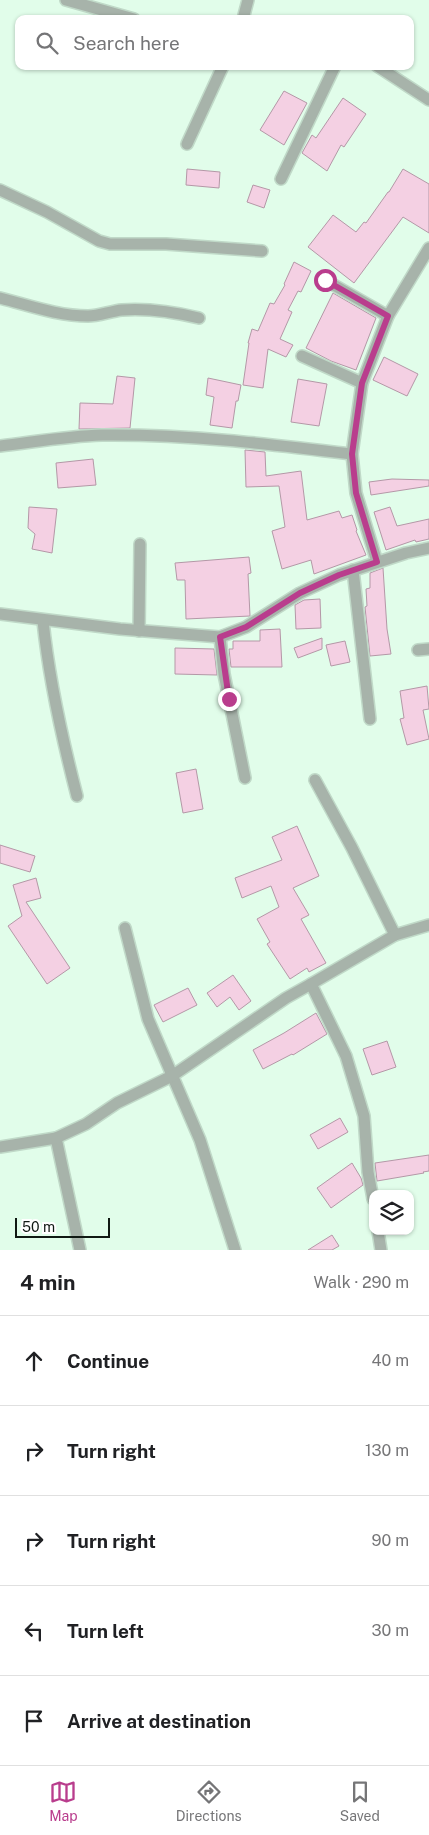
<!DOCTYPE html>
<html lang="en">
<head>
<meta charset="utf-8">
<style>
  body { margin:0; font-family:"Public Sans",sans-serif; background:#f6f6f6; color:#202124 }
  .controls { position:absolute; right:15px; bottom:15px; display:grid; overflow:hidden; border-radius:10px; box-shadow:0 1px 4px #0004 }
  .controls button { width:45px; height:45px; display:grid; place-items:center; padding:0; border:0; border-bottom:1px solid #e0e0e0; background:#fff; color:#202124; font:25px sans-serif }
  .scale { position:absolute; left:15px; bottom:12px; width:95px; box-sizing:border-box; padding-left:5px; border:2px solid #101913; border-top:0; font-size:14px; line-height:18px; white-space:nowrap; color:#101913; -webkit-text-stroke:4px #fff; paint-order:stroke }
  .stop { position:absolute; width:15px; height:15px; margin:-11px; border:4px solid #b93d8d; border-radius:50%; background:#fff }
  .stop.end { background:#b93d8d; border-color:#fff; box-shadow:0 1px 5px #0008 }
  .list { margin:0; padding:0; list-style:none }
  h2 { display:flex; justify-content:space-between; align-items:center; height:65px; margin:0; padding:0 20px; font-size:21px }
  h2 small { font-size:16px; font-weight:400; color:#757577 }
  .list li { display:grid; grid-template-columns:32px 1fr auto; gap:15px; align-items:center; box-sizing:border-box; height:90px; padding:0 20px; border-top:1px solid #e0e0e0 }
  .list b { display:block; font-size:19px; white-space:nowrap }
  .list em { font-size:16px; font-style:normal; color:#757577 }
  .icon { flex:none; width:28px; height:28px; fill:none; stroke:currentColor; stroke-width:2; stroke-linecap:round; stroke-linejoin:round }
  .map { position:relative; flex:none; width:429px; height:1250px; overflow:hidden }
  .search { position:absolute; background:#fff; box-shadow:0 1px 4px #0004; left:15px; right:15px; top:15px; height:55px; display:flex; align-items:center; gap:12px; box-sizing:border-box; padding:0 18px; border-radius:10px; color:#757577; font-size:19px }
  .sheet { height:515px; background:#fff }
  nav { display:flex; justify-content:space-around; align-items:center; box-sizing:border-box; height:70px; border-top:1px solid #e0e0e0; background:#fff; font-size:14px; color:#757577 }
  nav a { display:grid; justify-items:center; gap:2px }
  nav .on { color:#b93d8d }
  .map>svg:first-child { display:block }
</style>
</head>
<body>
<div class="map">
<svg width="429" height="1250" viewBox="0 0 429 1250">
  <rect width="100%" height="100%" fill="#e1fdea"/>
  <g fill="#f4d0e3" stroke="#b498a7">
    <path d="M284,91l23,12 -23,42 -24,-15z"/>
    <path d="M343,98l23,16 -22,33 -3,-2 -14,26 -25,-18 10,-18 4,3z"/>
    <path d="M187,169l33,3 -1,16 -33,-3z"/>
    <path d="M403,169l26,15v49l-26,-16 -49,66 -46,-36 25,-32 23,17 8,-10 2,1 22,-31h1z"/>
    <path d="M253,185l17,5 -6,18 -17,-6z"/>
    <path d="M294,262l17,9 -10,21 -3,-1 -10,19 4,2 -12,27 13,6 -7,12 -18,-8 -5,39 -20,-3 6,-42h-1l4,-14 6,2 12,-28 4,1 11,-19 -1,-1z"/>
    <path d="M333,293l43,25 -20,52 -25,-9 -25,-13z"/>
    <path d="M384,357l34,17 -11,22 -34,-16z"/>
    <path d="M117,376l18,2 -5,50 -51,1 1,-26 33,1z"/>
    <path d="M208,378l33,7 -3,16h-2l-4,27 -22,-3 4,-28 -8,-2z"/>
    <path d="M298,379l29,5 -8,42 -28,-4z"/>
    <path d="M245,450l20,2 1,24 35,-5 6,49 32,-9 3,7 10,-3 5,15 -1,1 10,24 -52,19 -3,-14 -29,9 -10,-38 13,-4 -6,-41 -33,1z"/>
    <path d="M93,459l3,26 -38,3 -2,-25z"/>
    <path d="M392,479l37,1v6l-58,9 -2,-13z"/>
    <path d="M29,507l28,2 -5,44 -20,-4 3,-15 -7,-6z"/>
    <path d="M390,507l7,19 32,-7v20l-13,3 -1,-2 -29,10 -12,-38z"/>
    <path d="M249,557l2,16 -3,1 2,42 -64,3 -1,-39h-8l-2,-17z"/>
    <path d="M383,568l4,61 4,25 -21,2 -5,-49 2,-1 -1,-17 4,-1v-15z"/>
    <path d="M320,599l1,29 -25,1 -1,-24 9,-5z"/>
    <path d="M280,629l2,38h-51l-2,-18h4v-8h27v-11z"/>
    <path d="M322,638v11l-24,9 -4,-10z"/>
    <path d="M345,641l5,21 -19,4 -5,-21z"/>
    <path d="M175,648l39,1 3,26 -42,-1z"/>
    <path d="M427,686l2,23 -6,1 6,29 -22,6 -7,-26 4,-1 -4,-27z"/>
    <path d="M196,769l7,40 -20,4 -7,-40z"/>
    <path d="M297,826l22,50 -26,12 16,27 -8,4 25,44 -17,9 -2,-4 -17,11 -23,-35 3,-2 -13,-23 22,-12 -8,-21 -29,12 -7,-20 47,-18 -10,-23z"/>
    <path d="M0,845l35,11 -5,16 -30,-9z"/>
    <path d="M36,878l5,20 -15,4 44,66 -23,16 -39,-58 14,-10 -9,-31z"/>
    <path d="M233,975l18,26 -12,9 -9,-13 -13,10 -10,-14z"/>
    <path d="M188,988l9,17 -34,17 -9,-17z"/>
    <path d="M316,1013l11,21 -34,21 -1,-1 -29,15 -10,-19 31,-17z"/>
    <path d="M387,1041l9,26 -24,8 -9,-26z"/>
    <path d="M340,1118l8,14 -30,17 -8,-14z"/>
    <path d="M429,1155v16l-6,1 1,1 -47,8 -2,-18z"/>
    <path d="M352,1163l9,15 2,7 -32,23 -14,-20z"/>
    <path d="M332,1235l7,11 -7,4h-24z"/>
  </g>
  <g fill="none" stroke-linecap="round" stroke-linejoin="round">
    <defs>
      <g id="minor">
        <path d="M66,0l68,19"/>
        <path d="M243,19l5,-19"/>
        <path d="M377,66l52,34"/>
        <path d="M187,144l36,-78"/>
        <path d="M281,179l54,-113"/>
        <path d="M0,190l47,22 52,29 11,3h56l96,7"/>
        <path d="M325,280l63,36"/>
        <path d="M0,298c28,7 58,18 88,18 11,0 23,-5 34,-6 27,-2 52,2 77,8"/>
        <path d="M302,356l60,27"/>
        <path d="M0,446c34,-4 68,-10 102,-11 84,-1 167,9 250,19"/>
        <path d="M377,562l-21,-69 -4,-39 10,-71 26,-67 41,-68"/>
        <path d="M353,570l17,149"/>
        <path d="M0,614l120,15 100,8 26,-10 54,-34 39,-18 67,-22 23,-5"/>
        <path d="M43,621c6,59 19,117 34,175"/>
        <path d="M139,631l1,-87"/>
        <path d="M220,637l4,37 21,104"/>
        <path d="M418,650l11,-1"/>
        <path d="M315,780l37,68 43,87"/>
        <path d="M125,928l23,91 52,121 35,110"/>
        <path d="M311,984l35,72 18,60 4,56 5,27"/>
        <path d="M56,1138l24,112"/>
        <path d="M0,1147l56,-9 30,-14 31,-21 55,-27 114,-78 25,-14 84,-49 34,-10"/>
        <path d="M378,1231l3,19"/>
      </g>
    </defs>
    <use href="#minor" stroke="#c0d9c8" stroke-width="14"/>
    <use href="#minor" stroke="#a7b3aa" stroke-width="11"/>
  </g>
  <g fill="none" stroke-linecap="round" stroke-linejoin="round">
    <path stroke="#b93d8d" stroke-width="6" d="M229,699l-9,-62 26,-10 54,-34 39,-18 38,-13 -21,-69 -4,-39 10,-71 26,-67 -63,-36"/>
  </g>
</svg>
<div class="controls">
<button><svg class="icon" aria-label="layers" viewBox="0 0 24 24"><path d="M12 4l9 5-9 5-9-5zM3 14l9 5 9-5"/></svg></button>
</div>
<div class="scale">50 m</div>
<div class="stop" style="left:325px;top:280px"></div>
<div class="stop end" style="left:229px;top:699px"></div>
<div class="search"><svg class="icon" aria-label="search" viewBox="0 0 24 24"><circle cx="10" cy="10" r="6"/><path d="M15 15l6 6"/></svg>Search here</div>
</div>
<section class="sheet">
<h2>4 min<small>Walk · 290 m</small></h2>
<ul class="list">
<li><svg class="icon" aria-label="ahead" viewBox="0 0 24 24"><path d="M12 20V5M6 11l6-6 6 6"/></svg><div><b>Continue</b></div><em>40 m</em></li>
<li><svg class="icon" aria-label="right" viewBox="0 0 24 24"><path d="M7 20v-9h11M14 6l5 5-5 5"/></svg><div><b>Turn right</b></div><em>130 m</em></li>
<li><svg class="icon" aria-label="right" viewBox="0 0 24 24"><path d="M7 20v-9h11M14 6l5 5-5 5"/></svg><div><b>Turn right</b></div><em>90 m</em></li>
<li><svg class="icon" aria-label="left" viewBox="0 0 24 24"><path d="M17 20v-9H6M10 6l-5 5 5 5"/></svg><div><b>Turn left</b></div><em>30 m</em></li>
<li><svg class="icon" aria-label="arrive" viewBox="0 0 24 24"><path d="M6 21V4h12l-3 4 3 4H6"/></svg><div><b>Arrive at destination</b></div></li>
</ul>
</section>
<nav>
<a class="on"><svg class="icon" aria-label="map" viewBox="0 0 24 24"><path d="M3 6l6-2 6 2 6-2v14l-6 2-6-2-6 2zM9 4v14M15 6v14"/></svg>Map</a>
<a><svg class="icon" aria-label="directions" viewBox="0 0 24 24"><path d="M12 3l9 9-9 9-9-9zM9 14v-3h6M13 9l2 2-2 2"/></svg>Directions</a>
<a><svg class="icon" aria-label="saved" viewBox="0 0 24 24"><path d="M7 4h10v16l-5-4-5 4z"/></svg>Saved</a>
</nav>
</body>
</html>
